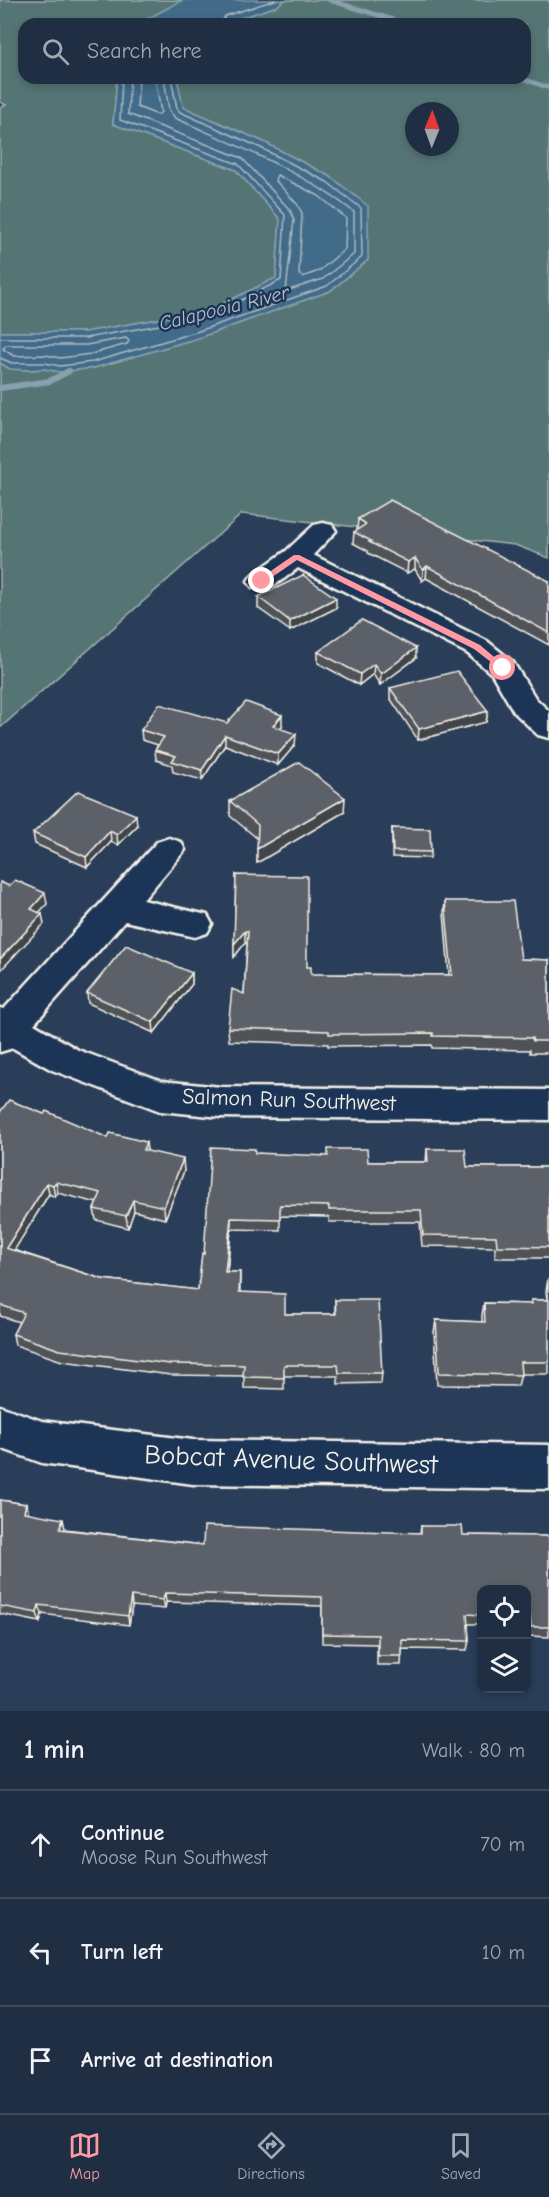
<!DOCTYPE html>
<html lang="en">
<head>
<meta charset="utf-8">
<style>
  body { margin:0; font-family:"Comic Neue",sans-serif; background:#28364b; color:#f1f3f6 }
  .controls { position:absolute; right:18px; bottom:18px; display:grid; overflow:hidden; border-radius:12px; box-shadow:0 3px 9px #0003 }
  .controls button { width:54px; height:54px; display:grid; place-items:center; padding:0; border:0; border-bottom:2px solid #3d4a5d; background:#202e44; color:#f1f3f6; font:30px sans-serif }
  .compass { position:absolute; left:405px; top:102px; width:54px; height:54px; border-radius:50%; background:#202e44; box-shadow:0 3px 9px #0003; rotate:1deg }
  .stop { position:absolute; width:18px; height:18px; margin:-14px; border:4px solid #ff9aa2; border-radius:50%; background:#fff }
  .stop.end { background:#ff9aa2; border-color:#fff; box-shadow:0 2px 6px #0008 }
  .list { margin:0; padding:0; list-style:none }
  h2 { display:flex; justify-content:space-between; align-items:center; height:78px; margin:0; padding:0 24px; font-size:26px }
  h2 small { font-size:20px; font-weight:400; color:#a2a8b2 }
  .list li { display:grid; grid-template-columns:39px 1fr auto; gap:18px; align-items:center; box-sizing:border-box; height:108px; padding:0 24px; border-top:2px solid #3d4a5d }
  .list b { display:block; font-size:22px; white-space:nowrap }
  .list p { margin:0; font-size:20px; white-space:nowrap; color:#a2a8b2 }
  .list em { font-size:20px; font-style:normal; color:#a2a8b2 }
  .icon { flex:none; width:33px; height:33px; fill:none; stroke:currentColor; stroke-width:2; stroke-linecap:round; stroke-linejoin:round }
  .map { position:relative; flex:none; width:549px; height:1711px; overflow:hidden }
  .search { position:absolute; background:#202e44; box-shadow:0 3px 9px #0003; left:18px; right:18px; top:18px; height:66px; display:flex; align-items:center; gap:15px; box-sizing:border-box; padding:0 21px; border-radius:18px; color:#a2a8b2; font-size:22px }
  .sheet { height:402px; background:#202e44 }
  nav { display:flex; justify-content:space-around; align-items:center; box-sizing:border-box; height:84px; border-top:2px solid #3d4a5d; background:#202e44; font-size:16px; color:#a2a8b2 }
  nav a { display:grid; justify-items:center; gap:3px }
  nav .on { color:#ff9aa2 }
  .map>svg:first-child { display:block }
</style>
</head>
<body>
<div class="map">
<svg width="549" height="1711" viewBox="0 0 549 1711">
  <rect width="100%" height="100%" fill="#2a3e5a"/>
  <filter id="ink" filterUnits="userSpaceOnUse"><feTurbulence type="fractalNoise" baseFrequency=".0167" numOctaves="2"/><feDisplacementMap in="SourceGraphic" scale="12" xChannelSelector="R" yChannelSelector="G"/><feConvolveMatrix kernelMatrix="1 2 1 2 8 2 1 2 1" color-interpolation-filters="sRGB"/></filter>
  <g filter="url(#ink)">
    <g fill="#547574" stroke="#a4b3ae" stroke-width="1.5" fill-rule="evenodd">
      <path d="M0,0h183l-36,19 -4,5h-119v54h93l-4,46 123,46 44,49 -4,59 -67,32 -124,22h-85v-224l6,-3 -6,-3z"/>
      <path d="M284,0h265v558l-34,-13 -273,-31 -242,214v-365l10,6 18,1 17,-1 15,3 34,-4 104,-30 132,-47 38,-31 -37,-83 -67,-35 -81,-35 -6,-29h348v-54h-303l55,-18zM414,111h36v36h-36z"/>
    </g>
    <g fill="#426b89" stroke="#89a1af" stroke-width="1.5">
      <path d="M183,0h101l-7,6 -55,18h-79l4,-5z"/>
      <path d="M117,78h60l6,29 81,35 67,35 37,29v54l-38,31 -132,47 -104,30 -34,4 -15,-3 -17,1 -18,-1 -10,-6v-31h85l124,-22 67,-32 4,-59 -44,-49 -123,-46z"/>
    </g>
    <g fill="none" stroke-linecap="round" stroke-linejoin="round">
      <g stroke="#adbbc2" stroke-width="1.5">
        <path d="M221,24l4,-8 50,-16"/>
        <path d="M130,78l-2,36 114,44 48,52 4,10 -8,71 37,-12 31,-25v-42c-54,-42 -117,-66 -179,-94l-6,-8 -5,-32"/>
        <path d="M139,78l-2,29 21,8 3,-3 -6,-34"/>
        <path d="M277,175l42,21 27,22 -1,31 -26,22 -17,6 -3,-3 3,-61 -5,-9 -22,-24z"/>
        <path d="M0,338h86l124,-22 71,-36 4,-65 -47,-51 -118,-44 2,-42"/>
        <path d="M126,338l3,3 -2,3 -36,10 -31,4 -14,-3 -32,1 -11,-7 3,-4h80z"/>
        <path d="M0,358l12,5h33l15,3 33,-4 103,-30 131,-46 35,-29 -1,-49 -34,-26 -66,-34 -81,-36 -3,-4 -6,-30"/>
      </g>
      <g stroke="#89a1af" stroke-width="4.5">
        <path d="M329,0l78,24"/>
        <path d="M521,78l28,10"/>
      </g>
      <path stroke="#89a1af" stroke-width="6" d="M0,388l50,-7 19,-10"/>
      <defs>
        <g id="minor">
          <path d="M323,523l9,2 4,6 -23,24 174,86 26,21 23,37 13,12v27l-11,-3 -24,-23 -22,-38 -25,-21 -169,-85c-15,11 -27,24 -46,19l-4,-6 4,-6 34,-24 28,-26z"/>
          <path d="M169,838l12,4 4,8 -42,50 64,15 5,9 -5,9 -12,4 -70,-16 -91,103 44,26 84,31 59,6 328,3v30l-328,-3 -61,-6 -108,-41 -39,-22 -13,4v-44l4,1 153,-167z"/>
          <path d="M0,1406l42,15 151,19 356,5v44l-356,-5 -151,-21 -42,-15z"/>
        </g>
      </defs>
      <use href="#minor" stroke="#f4f1e8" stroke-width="5"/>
      <use href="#minor" fill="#1d3557" fill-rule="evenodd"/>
    </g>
    <g fill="#4f5359" stroke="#f4f1e8" stroke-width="1.5">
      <path d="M358,519l191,62v64l-123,-67 -4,3 -7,-12 -8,4 -39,-20v-2l-15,-8 1,-11 3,-2z"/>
      <path d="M258,597l78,11 -46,23 -32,-23z"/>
      <path d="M318,652l98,6 -36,27 -7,-11 -14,11 -41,-22z"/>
      <path d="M390,688l98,23 -2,11 -68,18 -28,-42z"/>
      <path d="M282,726l-2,2 15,17 -17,20 -53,-20 -23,35 -29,-8 -1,-7 -16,-5 -1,-10 3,-5 -16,-5 -1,-10z"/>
      <path d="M230,801l114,11 -87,51 1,-24 -28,-23z"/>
      <path d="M137,826l-19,19 -7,-3 -24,25 -52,-23 -2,-11z"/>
      <path d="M392,828l39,24 -1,6 -38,-1z"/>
      <path d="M236,875l71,92 4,7 138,1 -5,-62 1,-12 76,58 28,1v93h-19v-3l-98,-2v-3l-104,1v-2l-99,-3 -1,-13 16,-34 3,-51h-2l-11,14z"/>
      <path d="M192,973v11l-38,49 -66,-30 -1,-10z"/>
      <path d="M0,1112l44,2 64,24 38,4 1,9 37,20 -19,48 -31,-8 -6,17 -32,-8 -2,-11 3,-6 -39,-10 -3,4 -6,-3 -35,56 88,29 96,11 6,-36 51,-101 113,9h58l1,-13 40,18h80l2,-11v102h-54v-11l-73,-1 -2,-24h-91v-5l-49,-1v14l-49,-1 -4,43h13v20l45,22h50v-14l47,73 -1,10 -43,1v-8h-54v13l-40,-1v-12l-73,-1 -109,-14 -47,-16 -2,-11 6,-12 -19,-6z"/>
      <path d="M548,1279l1,95h-28l-3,12 -81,-1 -3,-53 2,-12 46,2v-7l2,-12 46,1 1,-4h16l-1,-9z"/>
      <path d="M0,1500l26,4 2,9 37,16 138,16 217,-12 1,-7 42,9 86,1v101l-20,-1 -1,-11h-2v-35h-44v34h-14l1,17 -2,9 -65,-1 -1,16h-24v-21l-55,-1v-37l-156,-4 -1,7 -33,-3 -3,19 -87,-11 -2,8 -40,-8z"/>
    </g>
    <g fill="#404448" stroke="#f4f1e8" stroke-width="1.5">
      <path d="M415,558v11l-8,4 1,-11z"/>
      <path d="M427,566l-1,12 -4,3 1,-11z"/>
      <path d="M336,598v10l-46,23v-10z"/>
      <path d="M416,648v10l-36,27 1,-11z"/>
      <path d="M374,664l-1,10 -14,11 1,-11z"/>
      <path d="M488,711l-2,11 -68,18 1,-11z"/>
      <path d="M282,715v11l-9,10v-10z"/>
      <path d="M296,734l-1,11 -17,20v-11z"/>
      <path d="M225,735v10l-23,35v-10z"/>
      <path d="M345,798l-1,14 -87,51v-14z"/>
      <path d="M136,815l1,11 -19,19 -1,-10z"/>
      <path d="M110,831l1,11 -24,25 -1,-10z"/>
      <path d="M45,893l2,11 -14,15 -2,-10z"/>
      <path d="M42,914l2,10 -43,46 -1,-11z"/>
      <path d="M245,931v12l-11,14v-13z"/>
      <path d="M192,973v11l-38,49 -1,-11z"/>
      <path d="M146,1142l1,12 -4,-4z"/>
      <path d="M183,1159l1,12 -19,48 -1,-12z"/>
      <path d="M56,1182l2,11 -3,4 -2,-12z"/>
      <path d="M47,1183l2,11 -40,65 -3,-11z"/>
      <path d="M133,1200l1,11 -6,17 -2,-12z"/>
      <path d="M231,1218v11l-5,54 -1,-11z"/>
      <path d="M26,1504l3,10 -5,-2z"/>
      <path d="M63,1519l2,10 -3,10 -2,-10z"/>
      <path d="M165,1593l1,9 -1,7 -2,-9z"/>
      <path d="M131,1596l1,10 -3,19 -1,-9z"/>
      <path d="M39,1605l3,9 -2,8 -3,-9z"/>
    </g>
    <g fill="#5c6167" stroke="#f4f1e8" stroke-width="1.5">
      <path d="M390,500l159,81v52l-122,-67 -4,4 -8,-12 -7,4 -39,-20 2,-1 -17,-9 12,-8 -8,-5z"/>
      <path d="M303,575l33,23 -46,23 -32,-24z"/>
      <path d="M362,620l54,28 -35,26 -7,-10 -14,10 -42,-22z"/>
      <path d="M457,671l31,40 -69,18 -29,-41z"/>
      <path d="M246,702l36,13 -9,11 23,8 -18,20 -53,-19 -23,35 -30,-9 4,-5 -21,-6 9,-13 -23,-7 18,-26 68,19z"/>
      <path d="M299,762l46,36 -88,51 1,-24 -28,-24z"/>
      <path d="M78,791l58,24 -19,20 -7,-4 -24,26 -53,-24z"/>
      <path d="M392,828l38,1 1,23 -38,-1z"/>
      <path d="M236,875l71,1v91h4v7l141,1 -7,-74h68l8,58 28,1v81h-16l-1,-3 -99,-2v-3l-104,1v-3l-101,-3 4,-39 12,5 4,-63h-3l-11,13z"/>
      <path d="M15,880l30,13 -14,16 11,5 -42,45v-77l9,4z"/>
      <path d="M126,945l66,28 -39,49 -66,-29z"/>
      <path d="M9,1100l35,14 2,-3 62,27 2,-5 36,9 -3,8 40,9 -19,48 -31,-7 -7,16 -32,-7 7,-16 -45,-11 -3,3 -6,-2 -41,65 96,31 96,11 4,-37 2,1 7,-107 44,2v4l73,3v-7h39l1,13h60l-1,-13h38l2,18h82v80l-52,-1 -1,-10 -73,-1 -2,-25h-92v-4l-49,-1v14l-49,-1 -6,54h15l-1,20 46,2v20h51l-1,-14h43l4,73h-43l-1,-8h-54v13l-41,-1 1,-12 -74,-1 -110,-14 -47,-16 11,-21 -24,-8v-193z"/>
      <path d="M531,1300h18v62h-29l1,13 -82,-2 -3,-53 49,2 -1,-19 48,1z"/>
      <path d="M0,1500l26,4 -2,8 39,7 -3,10 143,16 1,-19 217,7v-7h41l1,9 86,1v91h-18l-1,-12h-4v-25h-44v25l-15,-1 2,27 -67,-1v16h-24v-21l-56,-1v-37l-157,-4 -2,7 -32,-4 -3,20 -89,-11 -2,8 -37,-7z"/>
    </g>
  </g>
  <path fill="#ff9aa2" d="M294,555h5l181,90 27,23 -7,1 -26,-20 -177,-89 -32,22h-6v-3z"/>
  <g text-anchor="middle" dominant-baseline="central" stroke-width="5" stroke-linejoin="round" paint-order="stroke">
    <g font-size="20" font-style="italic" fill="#b6c2c7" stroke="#1d3557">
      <text transform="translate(224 308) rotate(-14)">Calapooia River</text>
    </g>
    <g font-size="22" fill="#f4f1e8" stroke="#1d3557">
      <text transform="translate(289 1100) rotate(2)">Salmon Run Southwest</text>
    </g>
    <g font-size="27" fill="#f4f1e8" stroke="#1d3557">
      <text transform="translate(291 1460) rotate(2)">Bobcat Avenue Southwest</text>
    </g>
  </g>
</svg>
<div class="controls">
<button><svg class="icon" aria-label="locate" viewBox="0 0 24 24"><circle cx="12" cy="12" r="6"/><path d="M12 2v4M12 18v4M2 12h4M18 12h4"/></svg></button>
<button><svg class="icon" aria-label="layers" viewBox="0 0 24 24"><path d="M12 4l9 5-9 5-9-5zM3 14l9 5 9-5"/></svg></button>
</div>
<svg class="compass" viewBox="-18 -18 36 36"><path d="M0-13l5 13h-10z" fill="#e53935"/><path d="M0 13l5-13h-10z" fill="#a2a8b2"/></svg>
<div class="stop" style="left:503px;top:668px"></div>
<div class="stop end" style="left:262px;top:581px"></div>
<div class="search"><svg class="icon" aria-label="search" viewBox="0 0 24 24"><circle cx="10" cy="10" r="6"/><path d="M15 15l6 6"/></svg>Search here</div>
</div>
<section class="sheet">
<h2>1 min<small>Walk · 80 m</small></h2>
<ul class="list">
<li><svg class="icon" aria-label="ahead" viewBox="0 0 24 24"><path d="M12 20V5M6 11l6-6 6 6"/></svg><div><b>Continue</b><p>Moose Run Southwest</p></div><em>70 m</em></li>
<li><svg class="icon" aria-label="left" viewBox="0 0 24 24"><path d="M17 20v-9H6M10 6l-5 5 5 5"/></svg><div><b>Turn left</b></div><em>10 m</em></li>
<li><svg class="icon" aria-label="arrive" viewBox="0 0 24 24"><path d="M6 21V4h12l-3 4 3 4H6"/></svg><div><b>Arrive at destination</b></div></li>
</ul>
</section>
<nav>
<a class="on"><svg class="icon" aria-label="map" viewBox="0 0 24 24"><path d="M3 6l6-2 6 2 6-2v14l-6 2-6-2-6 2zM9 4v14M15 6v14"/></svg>Map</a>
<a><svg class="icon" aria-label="directions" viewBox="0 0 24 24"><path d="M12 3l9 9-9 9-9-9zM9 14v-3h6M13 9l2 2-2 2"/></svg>Directions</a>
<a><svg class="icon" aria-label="saved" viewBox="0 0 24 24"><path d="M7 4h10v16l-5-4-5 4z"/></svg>Saved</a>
</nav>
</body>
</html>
